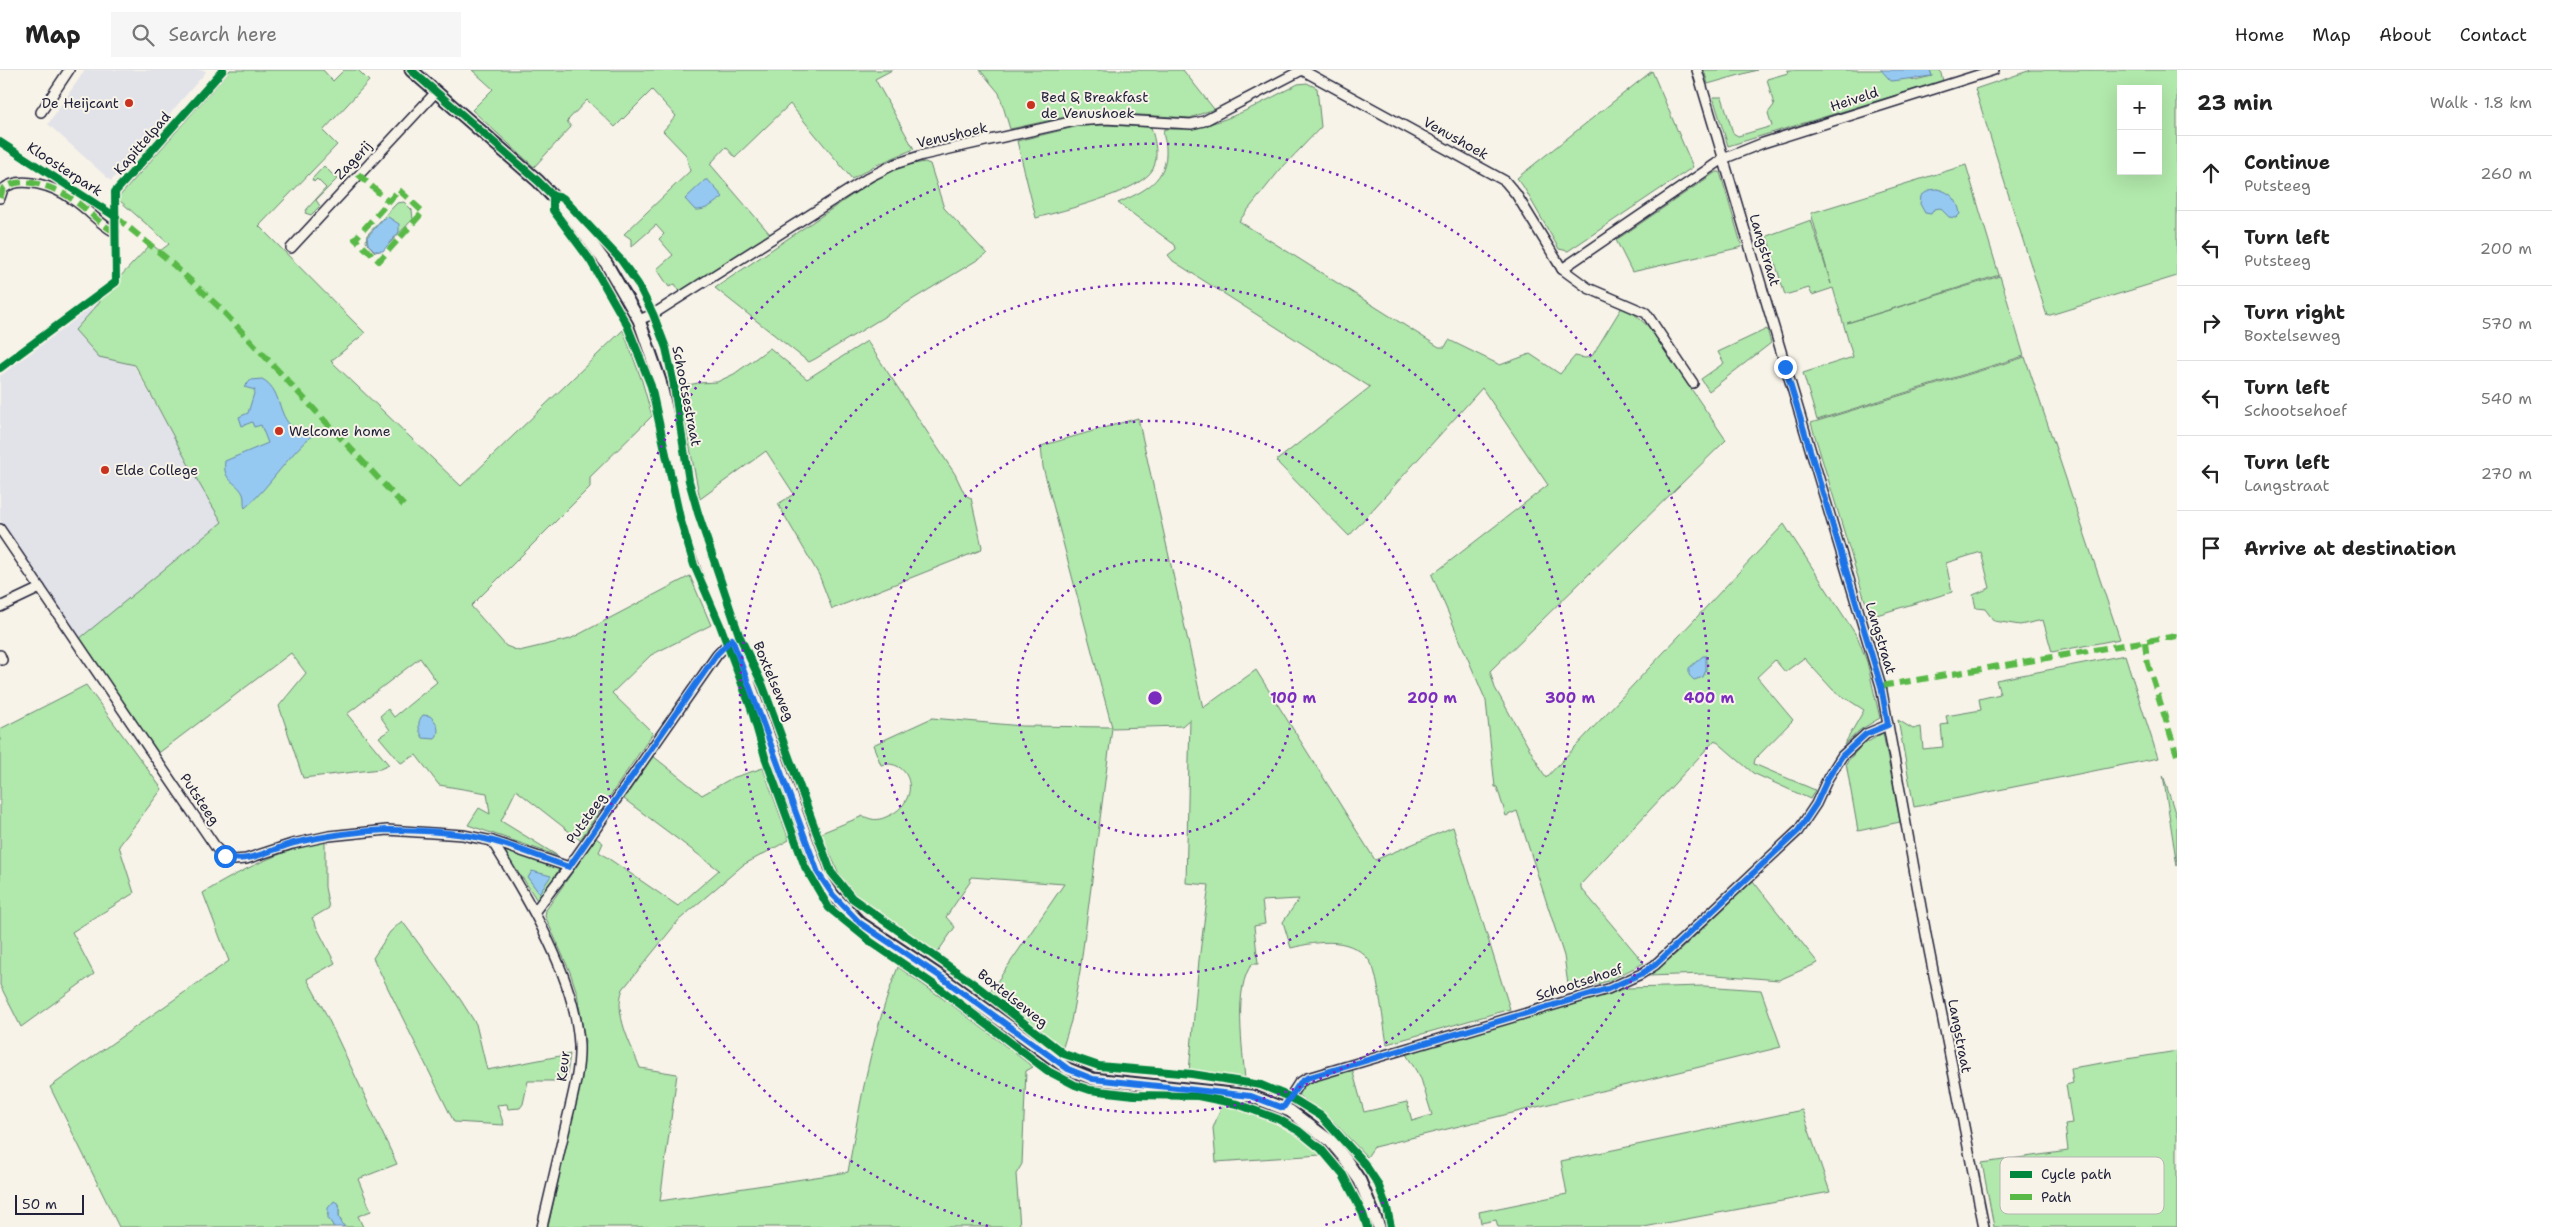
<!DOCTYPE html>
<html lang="en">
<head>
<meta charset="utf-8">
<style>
  body { margin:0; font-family:"Shantell Sans",sans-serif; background:#f6f6f6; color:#222 }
  .controls { position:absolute; right:15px; top:15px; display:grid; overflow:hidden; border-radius:0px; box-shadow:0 5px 20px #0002 }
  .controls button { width:45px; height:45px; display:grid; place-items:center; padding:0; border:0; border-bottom:1px solid #e0e0e0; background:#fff; color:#222; font:25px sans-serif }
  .scale { position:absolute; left:15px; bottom:12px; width:69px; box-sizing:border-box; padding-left:5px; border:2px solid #22223b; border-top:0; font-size:14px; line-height:18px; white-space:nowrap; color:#22223b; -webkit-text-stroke:4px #f7f3e8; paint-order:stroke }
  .stop { position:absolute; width:15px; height:15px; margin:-11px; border:4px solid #1a73e8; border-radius:50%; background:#fff }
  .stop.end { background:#1a73e8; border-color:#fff; box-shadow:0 1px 5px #0008 }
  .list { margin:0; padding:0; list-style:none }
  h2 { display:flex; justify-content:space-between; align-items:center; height:65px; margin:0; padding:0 20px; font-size:21px }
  h2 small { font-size:16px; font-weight:400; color:#767676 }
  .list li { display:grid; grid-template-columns:32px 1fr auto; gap:15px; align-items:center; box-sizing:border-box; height:75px; padding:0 20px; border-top:1px solid #e0e0e0 }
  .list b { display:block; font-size:19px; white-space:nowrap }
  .list p { margin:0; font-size:16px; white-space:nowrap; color:#767676 }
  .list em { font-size:16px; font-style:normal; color:#767676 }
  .icon { flex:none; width:28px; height:28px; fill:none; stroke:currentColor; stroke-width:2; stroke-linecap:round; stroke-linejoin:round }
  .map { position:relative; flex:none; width:2177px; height:1157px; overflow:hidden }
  header { display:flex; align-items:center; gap:30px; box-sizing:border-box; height:70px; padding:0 25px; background:#fff; border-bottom:1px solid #e0e0e0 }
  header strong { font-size:24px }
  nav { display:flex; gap:28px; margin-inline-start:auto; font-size:18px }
  .search { width:350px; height:45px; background:#f6f6f6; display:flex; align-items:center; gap:12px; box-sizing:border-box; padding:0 18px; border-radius:0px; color:#767676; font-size:19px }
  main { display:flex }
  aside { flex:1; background:#fff }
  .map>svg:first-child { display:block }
</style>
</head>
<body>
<header>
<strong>Map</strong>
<div class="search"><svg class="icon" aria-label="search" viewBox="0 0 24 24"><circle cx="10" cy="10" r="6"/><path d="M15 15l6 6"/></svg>Search here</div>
<nav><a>Home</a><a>Map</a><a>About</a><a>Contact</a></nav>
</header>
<main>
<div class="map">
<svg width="2177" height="1157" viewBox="0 0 2177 1157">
  <rect width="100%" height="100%" fill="#f7f3e8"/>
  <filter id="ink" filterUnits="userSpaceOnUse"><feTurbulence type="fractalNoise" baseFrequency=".02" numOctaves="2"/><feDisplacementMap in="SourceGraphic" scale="10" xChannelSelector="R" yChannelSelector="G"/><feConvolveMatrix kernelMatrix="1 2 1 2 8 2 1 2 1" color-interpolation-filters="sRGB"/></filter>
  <g filter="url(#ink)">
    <g fill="#e2e2e9">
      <path d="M85,0h119l2,2 -95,109 -63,-57z"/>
      <path d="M98,232l129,229 -148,108 -79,-119v-144z"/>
    </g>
    <g fill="#b1e8ab" stroke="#6a8573" fill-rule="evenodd">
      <path d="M230,0h93l10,11 11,-11h14l11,11 -46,50 14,14 -78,81 106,107 -34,28 130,125 162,-156 19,51 10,35 -62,61v10l-119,119 35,40 13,5 51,-12 120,-63 21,49 -60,30 -39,38 41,40 -73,107 -64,-50 -15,31 57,35 -90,-31 11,-17 11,6 -3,-21 -48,-8 -23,-30 -15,8 -22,-26 11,-7 -10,-14 8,-7 6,8 43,-35 -17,-24 -73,56 42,51 -9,4 -77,9 -24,-72 27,-33 -15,-20 -135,102 -77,-116 143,-117c-32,-51 -58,-105 -87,-157l-36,-8 -24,-27 25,-28 -1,-3 52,-55 9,7 9,-7 -50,-44v-3z"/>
      <path d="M472,0h420l-17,9 39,70 -40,17 -22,13 -62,-75 -55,53 -9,-10 -16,17 60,70 -89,59 -6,-9 -6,3 -12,-18 16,-14 -14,-16 5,-5 -8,-9 -25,22v-8l-7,-5 66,-63 -4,-16 -23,-24 13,-15 -24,-26 -37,37 -28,-27 -20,21 4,6 -37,40 -62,-57 21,-21z"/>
      <path d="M980,0h203l31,39 -24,9 -101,-6 -79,17 -11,-36z"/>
      <path d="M1704,0h53l-49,14z"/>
      <path d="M1787,0h94l34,10 17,-4 -2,-6h10l3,11 -215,65 -15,-49h9l11,36 5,3 34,-10 -4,-13 6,-8 -7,-26 21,-6z"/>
      <path d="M2031,0h146v206l-130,40 -72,-227zM2121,19h37v82h-37z"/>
      <path d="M1652,1l41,96 -125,84 -9,-2 -36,-63 -6,-8z"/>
      <path d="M1307,13l10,5 4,39 -42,44 -40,50 200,126h6l4,-7 51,25 30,-11 30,20 15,-18 10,2 7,-2 30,-49 10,5 17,15 77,113 -236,231 5,17 51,90 238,-254 74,114 9,24 13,56 -20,12 -16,15 20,-35 -31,-20 -29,-32 -19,14 -10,-12 -18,17 36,43 -38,39 -1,5 61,26 -5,9 -57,-26 -38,-33 -134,144v4l63,75 -36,18 -39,11 -5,-36 -47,-145 -11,5 -9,-29h-2l-9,-86 -54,-126 116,-90 -66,-97 -133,148 -73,-75 94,-74 -197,-126 -5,-6 8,-6 -1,-4 -57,-42c26,-12 50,-22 48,-55 0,-7 -4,-13 -2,-19 49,3 91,-23 134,-45z"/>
      <path d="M1105,55l46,2c4,14 8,29 2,42 -12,23 -92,42 -117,49l-19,-77 62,-15z"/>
      <path d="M925,92l5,2 14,44 43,46 -172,105 -6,3 -3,-2 -91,-72 155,-105 32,-17z"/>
      <path d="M1966,95l33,110 -152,48 153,-47 24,80 -207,64 -14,-47 50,-16 -20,-69 -21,7 -3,-7 -24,7 -18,-59 44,-16 20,64 -20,-71z"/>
      <path d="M324,96l13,13 -21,21 4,6 -9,9 -6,-2 2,-4 19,-21 -9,-9 -3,3 -2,-3z"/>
      <path d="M1716,102h4l22,75 -110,25 -16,-32z"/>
      <path d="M404,132l8,8 1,9 -30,31 -8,2 -9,-10 1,-7 30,-32z"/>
      <path d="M1767,259l4,14 -62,48 -8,-12 23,-16 -6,-11z"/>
      <path d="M867,271l88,133 10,21 6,3 11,49 -1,3 -149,59 -13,-34 -41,-71 16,-10 -28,-43 -66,48 -22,-112 20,-4 19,-1 17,-8 36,-26 37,31z"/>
      <path d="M2025,287l95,282 -68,13 -9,-32 -23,5 -26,-4 -9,-12 -9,-1 -3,-13 17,-7 -9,-36 -35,11 6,29 -82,25 -59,-194z"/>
      <path d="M1138,348l65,290 53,-38 119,190 78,-33 57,182 -123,35c-3,-16 -9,-68 -15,-79 -17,-30 -54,-24 -81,-17l-8,-26 16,-23 -37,2 3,23 -11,2 4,38h-6c-19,23 -9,86 -7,116l-56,-8 10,-112 10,-75 -23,-2 4,-164 -8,7 -70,2 -32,243 -9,50 -9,29 -72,-58 74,-108 -93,-7 -1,5 -24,35 9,10 -18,26 -80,-57 -18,-22 -18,-41 42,-17c9,4 14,5 23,1 38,-15 25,-60 -5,-52l-8,-20 59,-27 90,8 90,1 -69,-260 -2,-21z"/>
      <path d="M2125,585l33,103 -244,49 -16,-87 15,9 8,-2 2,22 20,-2 -2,-22 7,-1 -2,-8 35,-6 -2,-11 21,-5 -4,-14z"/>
      <path d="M86,615l76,104 -43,57 15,47 -62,39 22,42 -73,53 -21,-42v-256z"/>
      <path d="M1883,663l17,89 -42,9 -12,-68 15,-17z"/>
      <path d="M653,686l49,39 30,-17 31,-10 26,72 -46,25 -64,55 -56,69c-10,25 8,55 17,79l37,6 -17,127 188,-29c12,-69 24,-139 50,-205l54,38 81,62 -7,4 -4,93 -6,10 4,53h-472l26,-117 11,-68 -8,-49 -7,-21 -25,-56 1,-6 50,-72 7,5 -4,9 79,54 41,-36 -95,-71z"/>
      <path d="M2163,705l14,44v47z"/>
      <path d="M325,772v45l4,21 -17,10 23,45 -28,16 18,33 72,152 -39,15 13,32 -13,5 5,11h-19l-5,-10v-13l-12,9 7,14h-215l-69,-140 179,-126 -26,-68c37,-22 78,-44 122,-51z"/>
      <path d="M496,776l64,22 -22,34 -14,-22z"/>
      <path d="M1753,811l65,82 -39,17 -75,-6 -56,2 29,-23z"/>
      <path d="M402,851l58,78 16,25 11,46 83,-16 -4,27h-38l-5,23 -3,4 -12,1 -1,-5 -10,1 7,20 -50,-3 -81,-164 17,-26z"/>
      <path d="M1704,916l57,4 20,57 -407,100 -7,10 -38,-40 -31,-22 4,-10 50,-16 12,43 43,-10 5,19 20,-6 -11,-36 -15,-25 221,-66z"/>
      <path d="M2177,981v176h-183l-12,-64 86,-12 -3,-27 7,-1 -6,-38 7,-2 -2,-15z"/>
      <path d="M1222,1035c37,7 72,22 99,50l-105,7 -3,-34z"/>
      <path d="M1802,1040l28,82 -186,35h-146l-2,-7 -15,3 -2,-11 88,-18 -6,-33z"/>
    </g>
    <g fill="#95c9f2" stroke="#6786a9">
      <path d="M1881,0h49l2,6 -41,5z"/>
      <path d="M705,110h3l15,17c-9,6 -17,14 -28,13l-10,-11z"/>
      <path d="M1937,119c14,3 21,11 23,25l-4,4 -7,-1 -9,-9 -6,1 -3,5 -6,-1 -5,-9 1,-8 8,-6z"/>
      <path d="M388,147l11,7v8l-16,19h-8l-7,-7 -1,-7 16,-18z"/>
      <path d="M262,309c19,10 15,32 28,46 7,8 17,3 25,8 -27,21 -44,53 -70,75 -2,-3 0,-9 -2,-14 -6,-13 -21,-12 -18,-33l43,-18 -7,-18 -7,2 -2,-5 -10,4 -3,-9 9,-4 7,-23 -11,-3 7,-7z"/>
      <path d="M1703,586h3v14l-3,7 -9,3 -5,-5v-7z"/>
      <path d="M423,645l7,1c7,6 11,14 5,23l-12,-1c-4,-7 -7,-16 0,-23z"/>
      <path d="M532,801l19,5 -12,17 -11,-15z"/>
      <path d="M334,1131l5,3v13l5,10h-10l-6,-9v-10z"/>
    </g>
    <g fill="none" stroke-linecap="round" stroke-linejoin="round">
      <defs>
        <g id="minor">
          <path d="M1302,0l203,111 11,13 46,75 26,19 58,25 47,70"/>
          <path d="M1697,0l184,616 46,254 57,287"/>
          <path d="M41,42l28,-42"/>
          <path d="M0,128l3,-9c18,-15 52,-2 69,10 16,10 27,25 43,33"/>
          <path d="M291,178l145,-156"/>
          <path d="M1562,199l161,-110 40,-16 231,-73"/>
          <path d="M639,250l16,-7 216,-137 24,-12 28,-9 152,-34 30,-2 86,5 13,-3 98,-51"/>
          <path d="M0,459l217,320 8,7 9,4 12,-1 46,-15 37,-8 58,-6 76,5 29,6 77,26"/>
          <path d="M0,537l40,-19"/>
          <path d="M0,585l2,5"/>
          <path d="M492,771c35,56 84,137 87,204 1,27 -7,53 -13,79 -8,34 -16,69 -24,103"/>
          <path d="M535,841l34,-44 148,-212 15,-16"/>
          <path d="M1283,1038l16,-25 8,-5 301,-89 33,-15 14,-9 143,-134 18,-27 12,-26 14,-22 24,-22 22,-9"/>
        </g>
        <path id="major" d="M411,0l127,111 32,34 36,48 33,57 21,61 33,148 126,344 14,22 27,28 78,52 130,94 25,10 158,17 39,15 40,30 16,19 14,21 19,46"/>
      </defs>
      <use href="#minor" stroke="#22223b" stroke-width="12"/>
      <use href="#major" stroke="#22223b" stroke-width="15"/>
      <use href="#minor" stroke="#f7f3e8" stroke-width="9"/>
      <use href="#major" stroke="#f7f3e8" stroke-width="11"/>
      <g stroke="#58b947" stroke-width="6" stroke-dasharray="12 6" stroke-linecap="butt">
        <path d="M358,104l31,28"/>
        <path d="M399,120l24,22 -44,49 -24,-22z"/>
        <path d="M0,128l3,-9c18,-15 52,-2 69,10 16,10 27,25 43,33"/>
        <path d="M116,147l49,40 53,49 187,201"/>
        <path d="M2145,572l2,19 30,94"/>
        <path d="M1881,616l296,-50"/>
      </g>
      <defs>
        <g id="cycleway">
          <path d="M411,0l127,111 15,15 10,2 58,62 17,24 15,30 13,34 7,32 16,101 9,32 41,122 24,51 68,186 21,26 122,86 90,70 35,12 93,8 69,11 29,12 31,19 43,47 14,21 9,24 4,19"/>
          <path d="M0,72l116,75"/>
          <path d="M553,126v14l37,50 37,65 24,61 29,132 14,47 26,60 31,83 14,49 40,110 24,41 42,34 68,46 109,83 27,14 15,5 44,5 64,1 39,8 41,15 21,12 22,18 22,26 20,39 4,13"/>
          <path d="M0,298l116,-86 -1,-90 108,-122"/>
        </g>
      </defs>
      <use href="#cycleway" stroke="#f7f3e8" stroke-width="11"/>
      <use href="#cycleway" stroke="#00873e" stroke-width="8"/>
    </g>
  </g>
  <g fill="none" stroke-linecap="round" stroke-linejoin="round" filter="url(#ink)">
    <path stroke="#1a73e8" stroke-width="6" d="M225,786c23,9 46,-7 69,-13 30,-7 63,-12 94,-13 34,0 72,2 105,11 26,7 51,18 76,26l148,-213 15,-15 86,234 15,22 27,28 78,52 130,94 25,10 158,17 32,12 17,-25 7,-5 301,-89 33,-15 14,-9 143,-134 18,-27 12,-26 14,-22 24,-22 22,-9 -7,-39 -96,-319"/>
  </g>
  <g fill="none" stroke="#7b2cbf" stroke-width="2.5" stroke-dasharray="2.5 5">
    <circle cx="1155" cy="628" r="138"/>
    <circle cx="1155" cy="628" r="277"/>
    <circle cx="1155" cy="628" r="415"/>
    <path d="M988 1156A554 554 0 1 1 1322 1156"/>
  </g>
  <g fill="#c8321e" stroke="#f7f3e8" stroke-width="2">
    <circle cx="129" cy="33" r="5"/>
    <circle cx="1031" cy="35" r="5"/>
    <circle cx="279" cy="361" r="5"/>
    <circle cx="105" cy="400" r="5"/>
  </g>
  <g text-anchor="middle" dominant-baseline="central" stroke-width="4" stroke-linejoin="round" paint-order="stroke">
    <g font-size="14" fill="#22223b" stroke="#f7f3e8" text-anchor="start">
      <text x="1041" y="27">Bed &amp; Breakfast<tspan x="1041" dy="16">de Venushoek</tspan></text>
      <text x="119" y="33" text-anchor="end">De Heijcant</text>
      <text x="289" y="361">Welcome home</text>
      <text x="115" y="400">Elde College</text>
    </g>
    <g font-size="14" fill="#22223b" stroke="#f7f3e8">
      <text transform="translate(1854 29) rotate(-18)">Heiveld</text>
      <text transform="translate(952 65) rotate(-13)">Venushoek</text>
      <text transform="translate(1456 68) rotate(29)">Venushoek</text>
      <text transform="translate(142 73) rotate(-49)">Kapittelpad</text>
      <text transform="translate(353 90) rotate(-47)">Zagerij</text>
      <text transform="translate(65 99) rotate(33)">Kloosterpark</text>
      <text transform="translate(1765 180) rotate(73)">Langstraat</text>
      <text transform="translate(687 326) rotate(79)">Schootsestraat</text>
      <text transform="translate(1881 568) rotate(73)">Langstraat</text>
      <text transform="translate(774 611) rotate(67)">Boxtelseweg</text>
      <text transform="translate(200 729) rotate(56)">Putsteeg</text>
      <text transform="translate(586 748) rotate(-55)">Putsteeg</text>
      <text transform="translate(1579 912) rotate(-18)">Schootsehoef</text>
      <text transform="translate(1013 928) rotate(38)">Boxtelseweg</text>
      <text transform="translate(1960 966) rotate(79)">Langstraat</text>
      <text transform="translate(563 996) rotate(-84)">Keur</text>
    </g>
  </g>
  <rect x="2000" y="1087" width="164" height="57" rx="8" fill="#f7f3e8" stroke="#b7b4b4" stroke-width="1"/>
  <rect x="2010" y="1101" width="22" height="7" fill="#00873e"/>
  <rect x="2010" y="1124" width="22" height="6" fill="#58b947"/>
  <g font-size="14" fill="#22223b">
    <text x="2041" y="1109">Cycle path</text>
    <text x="2041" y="1132">Path</text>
  </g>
  <circle cx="1155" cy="628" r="8" fill="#7b2cbf" stroke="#f7f3e8" stroke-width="2.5"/>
  <g font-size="15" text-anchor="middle" font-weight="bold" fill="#7b2cbf" stroke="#f7f3e8" stroke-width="4" stroke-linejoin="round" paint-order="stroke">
    <text x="1293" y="633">100 m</text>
    <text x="1432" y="633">200 m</text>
    <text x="1570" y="633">300 m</text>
    <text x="1709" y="633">400 m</text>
  </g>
</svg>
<div class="controls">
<button>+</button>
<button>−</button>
</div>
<div class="scale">50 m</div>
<div class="stop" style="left:225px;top:786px"></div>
<div class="stop end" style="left:1785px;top:297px"></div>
</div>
<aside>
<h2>23 min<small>Walk · 1.8 km</small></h2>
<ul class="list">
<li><svg class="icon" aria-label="ahead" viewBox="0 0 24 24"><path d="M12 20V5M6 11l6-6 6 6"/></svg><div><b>Continue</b><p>Putsteeg</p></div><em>260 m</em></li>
<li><svg class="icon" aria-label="left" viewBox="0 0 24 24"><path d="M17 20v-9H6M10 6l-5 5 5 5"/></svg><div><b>Turn left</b><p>Putsteeg</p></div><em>200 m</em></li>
<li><svg class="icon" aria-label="right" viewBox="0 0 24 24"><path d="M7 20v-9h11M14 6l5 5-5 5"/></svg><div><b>Turn right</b><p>Boxtelseweg</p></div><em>570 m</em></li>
<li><svg class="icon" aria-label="left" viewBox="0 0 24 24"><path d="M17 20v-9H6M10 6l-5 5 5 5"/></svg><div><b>Turn left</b><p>Schootsehoef</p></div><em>540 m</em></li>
<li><svg class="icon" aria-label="left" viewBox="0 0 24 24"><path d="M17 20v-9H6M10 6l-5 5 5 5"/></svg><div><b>Turn left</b><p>Langstraat</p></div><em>270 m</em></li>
<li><svg class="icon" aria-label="arrive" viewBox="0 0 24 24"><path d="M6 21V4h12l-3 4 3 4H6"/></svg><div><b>Arrive at destination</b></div></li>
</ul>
</aside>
</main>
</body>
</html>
